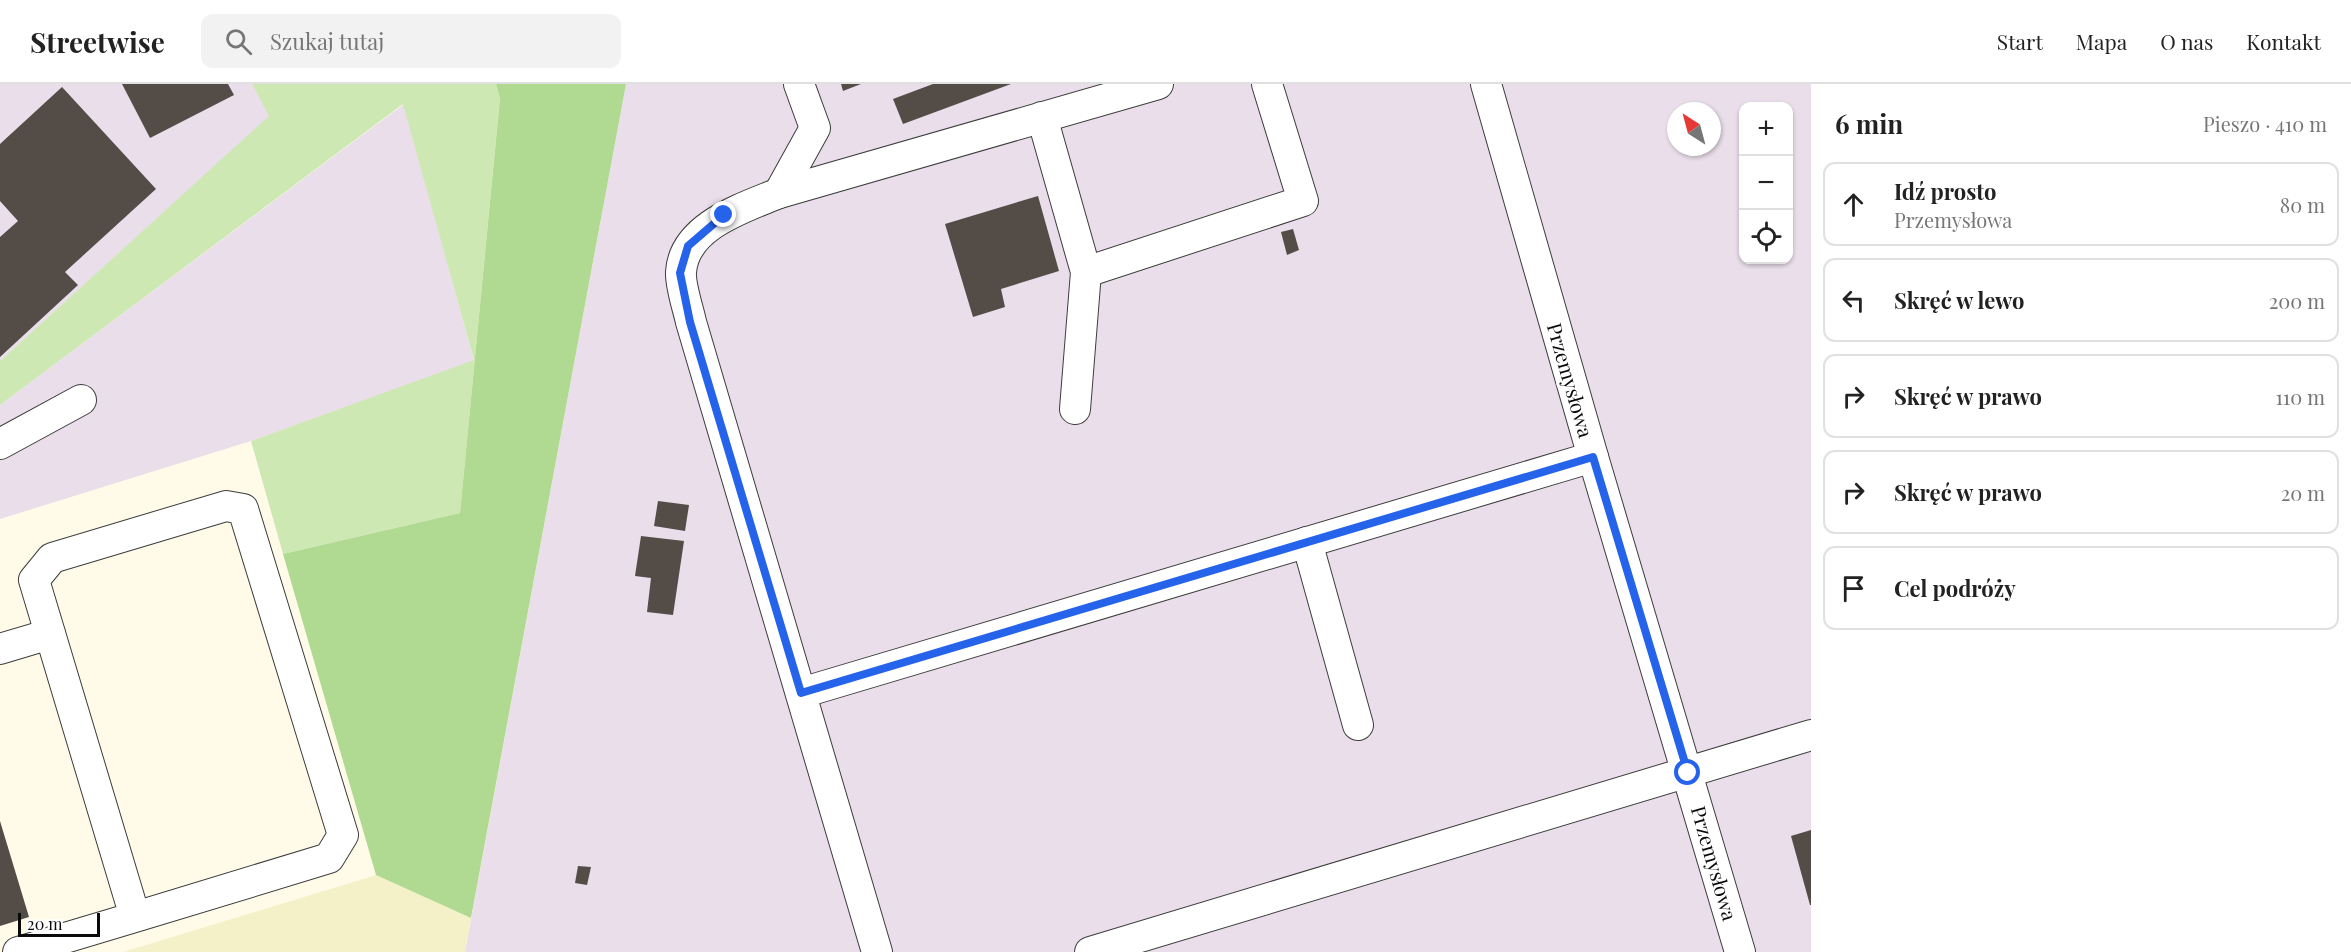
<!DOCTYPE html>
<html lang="pl">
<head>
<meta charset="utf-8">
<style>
  body { margin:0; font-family:"Playfair Display",serif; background:#f2f2f2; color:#222 }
  .controls { position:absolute; right:18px; top:18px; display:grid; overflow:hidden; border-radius:12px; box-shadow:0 2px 4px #0004 }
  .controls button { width:54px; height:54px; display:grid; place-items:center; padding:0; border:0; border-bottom:2px solid #e0e0e0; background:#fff; color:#222; font:30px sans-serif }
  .compass { position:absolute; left:1667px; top:18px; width:54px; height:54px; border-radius:50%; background:#fff; box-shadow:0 2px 4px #0004; rotate:324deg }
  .scale { position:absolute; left:18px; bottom:15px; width:82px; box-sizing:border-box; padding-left:6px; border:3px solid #0a0a0a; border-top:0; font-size:16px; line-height:21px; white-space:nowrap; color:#0a0a0a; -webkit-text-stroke:4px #fff; paint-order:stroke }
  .stop { position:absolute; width:18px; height:18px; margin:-14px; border:4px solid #2563eb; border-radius:50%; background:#fff }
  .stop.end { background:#2563eb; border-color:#fff; box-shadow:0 2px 6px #0008 }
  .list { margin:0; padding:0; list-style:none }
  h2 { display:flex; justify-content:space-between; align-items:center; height:78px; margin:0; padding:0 24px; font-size:26px }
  h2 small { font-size:20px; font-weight:400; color:#767676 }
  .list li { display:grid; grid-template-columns:39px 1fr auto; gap:18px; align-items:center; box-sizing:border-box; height:84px; margin:0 12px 12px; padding:0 12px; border:2px solid #e0e0e0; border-radius:12px }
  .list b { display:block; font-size:22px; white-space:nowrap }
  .list p { margin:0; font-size:20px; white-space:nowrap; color:#767676 }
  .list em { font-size:20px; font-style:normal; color:#767676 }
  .icon { flex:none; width:33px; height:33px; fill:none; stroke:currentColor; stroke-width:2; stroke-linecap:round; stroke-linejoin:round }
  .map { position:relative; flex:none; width:1811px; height:868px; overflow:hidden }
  header { display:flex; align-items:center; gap:36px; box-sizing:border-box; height:84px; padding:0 30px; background:#fff; border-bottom:2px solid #e0e0e0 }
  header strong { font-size:28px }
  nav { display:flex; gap:33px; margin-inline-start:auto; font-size:21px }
  .search { width:420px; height:54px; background:#f2f2f2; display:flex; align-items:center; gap:15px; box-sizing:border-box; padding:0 21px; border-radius:12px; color:#767676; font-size:22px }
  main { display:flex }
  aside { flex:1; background:#fff }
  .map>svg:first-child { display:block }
</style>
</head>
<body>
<header>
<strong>Streetwise</strong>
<div class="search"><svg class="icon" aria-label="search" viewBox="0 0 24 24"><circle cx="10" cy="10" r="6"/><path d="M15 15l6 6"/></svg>Szukaj tutaj</div>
<nav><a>Start</a><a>Mapa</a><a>O nas</a><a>Kontakt</a></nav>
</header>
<main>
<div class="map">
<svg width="1811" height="868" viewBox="0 0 1811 868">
  <rect width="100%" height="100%" fill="#fffbe8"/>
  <g fill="#e9deea" fill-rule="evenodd">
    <path d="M0,0h252l18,32 -270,245z"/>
    <path d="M626,0h1185v868h-1346zM1744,22h44v154h-44zM1676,27h36v36h-36z"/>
    <path d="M404,20l70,257 -223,80 -251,78v-114z"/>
  </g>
  <path fill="#f4f1c9" d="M376,791l95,43 -6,34h-342z"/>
  <path fill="#cde8b3" d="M252,0h244l4,13 -40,416 -177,41 -32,-113 223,-81 -71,-256 -403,301v-44l269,-245z"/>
  <path fill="#b0d992" d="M496,0h130l-155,834 -95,-43 -93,-321 177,-41 40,-415z"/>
  <g fill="#534c47">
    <path d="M122,0h106l6,11 -84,43z"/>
    <path d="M841,0h20l-18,7z"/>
    <path d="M933,0h78l-108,40 -10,-25z"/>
    <path d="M62,3l94,102 -91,83 13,13 -78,72v-120l18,-16 -18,-20v-57z"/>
    <path d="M1038,112l21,75 -58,18 4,18 -32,10 -28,-93z"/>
    <path d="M1293,145l6,21 -12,5 -6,-23z"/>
    <path d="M658,417l31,4 -4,26 -31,-5z"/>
    <path d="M641,452l43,5 -11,74 -26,-3 4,-34 -16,-2z"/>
    <path d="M0,737l29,96 -29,9z"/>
    <path d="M1811,746v75h-1l-19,-69z"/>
    <path d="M578,782l13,1 -4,18 -12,-2z"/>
  </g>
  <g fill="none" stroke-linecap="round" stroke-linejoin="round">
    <defs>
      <g id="minor">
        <path d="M1486,0l107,373 147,495"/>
        <path d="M1042,33l44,155 -11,137"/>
        <path d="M779,109l36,-65 -16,-44"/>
        <path d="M1086,188l217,-71 -36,-117"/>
        <path d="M0,360l81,-44"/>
        <path d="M1307,458l51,183"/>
        <path d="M0,565l50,-15"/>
        <path d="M801,609l792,-236"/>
        <path d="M18,868l117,-35 -101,-337 18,-22 174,-52 17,3 100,326 -14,23 -194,59"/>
        <path d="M877,868l-186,-630c-3,-14 -11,-37 -10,-50 3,-46 62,-64 98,-79l379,-109"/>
        <path d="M1090,868l721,-217"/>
      </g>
    </defs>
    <use href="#minor" stroke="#3d3d3d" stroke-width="32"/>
    <use href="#minor" stroke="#fff" stroke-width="30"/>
  </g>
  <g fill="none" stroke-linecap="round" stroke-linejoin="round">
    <path stroke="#2563eb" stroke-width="8" d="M724,131l-36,31 -8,27 10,49 111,371 792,-236 95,316"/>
  </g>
  <g text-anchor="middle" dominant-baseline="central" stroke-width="6" stroke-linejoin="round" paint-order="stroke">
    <g font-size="20" fill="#0a0a0a" stroke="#fff">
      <text transform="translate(1571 296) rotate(74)">Przemysłowa</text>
      <text transform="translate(1715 779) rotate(74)">Przemysłowa</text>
    </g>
  </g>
</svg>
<div class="controls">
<button>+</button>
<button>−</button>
<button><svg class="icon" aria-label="locate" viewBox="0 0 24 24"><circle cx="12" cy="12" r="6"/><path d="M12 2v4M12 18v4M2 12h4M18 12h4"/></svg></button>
</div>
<svg class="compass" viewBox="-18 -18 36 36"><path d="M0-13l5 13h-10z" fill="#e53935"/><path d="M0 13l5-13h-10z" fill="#767676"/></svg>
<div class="scale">20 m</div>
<div class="stop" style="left:1688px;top:689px"></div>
<div class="stop end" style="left:724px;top:131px"></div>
</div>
<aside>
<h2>6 min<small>Pieszo · 410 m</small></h2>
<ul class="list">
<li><svg class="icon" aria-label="ahead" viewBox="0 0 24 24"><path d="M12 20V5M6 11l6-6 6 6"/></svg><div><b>Idź prosto</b><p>Przemysłowa</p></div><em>80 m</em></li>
<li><svg class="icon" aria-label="left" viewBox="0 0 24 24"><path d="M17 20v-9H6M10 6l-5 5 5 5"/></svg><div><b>Skręć w lewo</b></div><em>200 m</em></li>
<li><svg class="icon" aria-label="right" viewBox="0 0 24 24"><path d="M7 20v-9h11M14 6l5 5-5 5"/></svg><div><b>Skręć w prawo</b></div><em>110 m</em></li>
<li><svg class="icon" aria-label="right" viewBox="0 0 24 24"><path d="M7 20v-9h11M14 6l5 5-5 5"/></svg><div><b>Skręć w prawo</b></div><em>20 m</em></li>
<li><svg class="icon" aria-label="arrive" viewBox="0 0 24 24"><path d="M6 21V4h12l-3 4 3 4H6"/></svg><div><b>Cel podróży</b></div></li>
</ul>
</aside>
</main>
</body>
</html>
